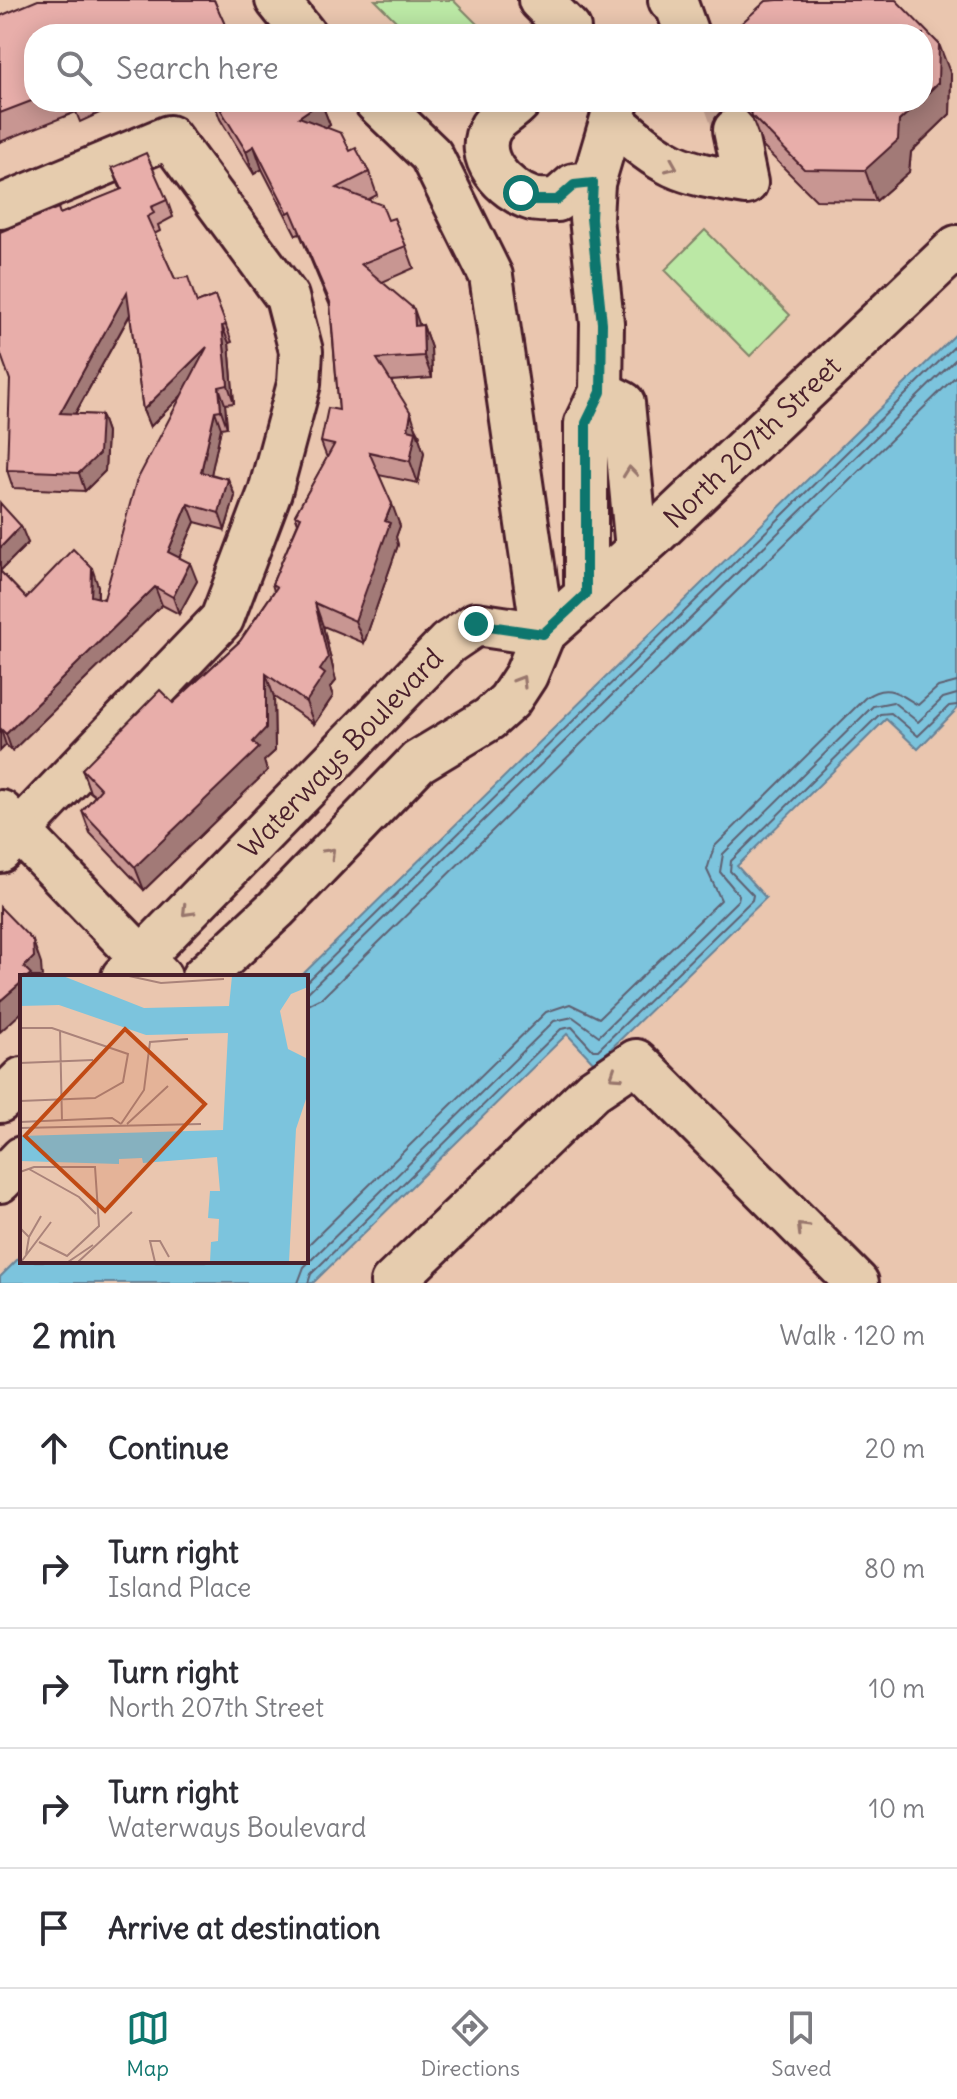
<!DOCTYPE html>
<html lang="en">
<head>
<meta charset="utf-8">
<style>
  body { margin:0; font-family:Delius,sans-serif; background:#f7f7f7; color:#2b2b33 }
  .stop { position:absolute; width:24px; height:24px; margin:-18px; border:6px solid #0f766e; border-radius:50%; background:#fff }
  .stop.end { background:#0f766e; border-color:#fff; box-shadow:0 2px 8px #0008 }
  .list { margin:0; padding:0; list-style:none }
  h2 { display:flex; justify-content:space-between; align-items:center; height:104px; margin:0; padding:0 32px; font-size:34px }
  h2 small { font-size:26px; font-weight:400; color:#7c7c81 }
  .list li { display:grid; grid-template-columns:52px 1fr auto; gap:24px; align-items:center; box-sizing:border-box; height:120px; padding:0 32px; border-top:2px solid #e1e1e2 }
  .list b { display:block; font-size:30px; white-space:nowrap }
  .list p { margin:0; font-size:26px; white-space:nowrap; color:#7c7c81 }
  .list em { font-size:26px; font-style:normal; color:#7c7c81 }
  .icon { flex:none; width:44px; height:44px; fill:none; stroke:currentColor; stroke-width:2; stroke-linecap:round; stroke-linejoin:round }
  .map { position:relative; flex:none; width:957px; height:1283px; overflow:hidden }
  .search { position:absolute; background:#fff; box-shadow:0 4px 20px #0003; left:24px; right:24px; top:24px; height:88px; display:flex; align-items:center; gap:20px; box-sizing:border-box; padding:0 28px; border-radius:32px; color:#7c7c81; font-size:30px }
  .sheet { height:704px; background:#fff }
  nav { display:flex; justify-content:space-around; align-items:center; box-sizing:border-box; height:112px; border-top:2px solid #e1e1e2; background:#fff; font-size:22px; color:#7c7c81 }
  nav a { display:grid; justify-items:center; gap:4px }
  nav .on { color:#0f766e }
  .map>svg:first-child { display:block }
</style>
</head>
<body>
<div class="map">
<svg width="957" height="1283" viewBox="0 0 957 1283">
  <rect width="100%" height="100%" fill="#eac6af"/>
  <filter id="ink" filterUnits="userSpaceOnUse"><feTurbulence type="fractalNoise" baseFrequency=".0125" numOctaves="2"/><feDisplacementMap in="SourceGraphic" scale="16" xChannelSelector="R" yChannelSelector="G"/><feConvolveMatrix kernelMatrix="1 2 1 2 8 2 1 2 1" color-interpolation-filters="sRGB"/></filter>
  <g filter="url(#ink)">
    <g fill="#bbe8a5" stroke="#828468" stroke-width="2">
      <path d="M375,0h78l34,34h-78z"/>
      <path d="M705,230l85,85 -40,41 -85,-86z"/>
    </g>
    <path fill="#7cc4dd" stroke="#688296" stroke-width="2" d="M957,333v376l-39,40 -32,-30 -149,147 29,32 -171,166 -28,-30 -254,249h-313v-6l22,-22v6h284v-284h-6z"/>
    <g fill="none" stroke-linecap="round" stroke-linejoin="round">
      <g stroke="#5e6172" stroke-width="2">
        <path d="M306,983l651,-639"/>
        <path d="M306,994l651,-636"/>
        <path d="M306,1006l16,-8 635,-623"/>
        <path d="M306,1247l240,-235 24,-8 29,14 122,-118 -14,-30 7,-23 151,-149c22,-16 34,-4 53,7l20,-18 19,-5"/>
        <path d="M298,1283l6,-16 250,-246 19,-4 26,19 139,-136 1,-5 -19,-23 3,-18 150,-148 20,-4 25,20 25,-24 14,-4"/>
        <path d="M308,1283l3,-9 250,-245 11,-2 21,23h5l154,-150 1,-5 -23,-24 1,-10 149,-147 11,-1 27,23 31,-30 8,-1"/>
      </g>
      <path stroke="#caa595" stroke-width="42" stroke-dasharray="42 21" stroke-linecap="butt" d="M725,102l10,28"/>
      <defs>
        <g id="minor">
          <path d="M277,0l27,34"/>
          <path d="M540,0l29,29"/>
          <path d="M670,0l7,6 10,28"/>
          <path d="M376,102l55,53 60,121 52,358"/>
          <path d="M519,102c-7,8 -22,16 -28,25 -18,30 13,63 41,72 7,2 17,1 25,1l17,-15 19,-2"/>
          <path d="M613,121c53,46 63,51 133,62l-11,-53"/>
          <path d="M0,207l169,-70 118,160 14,54 -2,33 -29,108 -48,127 -222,232"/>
          <path d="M601,392l22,11 14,146"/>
          <path d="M586,594v-171l15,-31 1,-69 -11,-105 2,-35 24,-81"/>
          <path d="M1,812l159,165"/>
          <path d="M123,977l325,-334 28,-19 67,10"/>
          <path d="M203,977l73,-68 142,-147 71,-43 20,-18 17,-26 17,-41 112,-100 302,-287"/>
          <path d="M0,1101l22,-22"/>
          <path d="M0,1181l22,-23"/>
          <path d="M392,1283l201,-193 43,-29 221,222"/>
        </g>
      </defs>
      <use href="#minor" stroke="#4a1f2b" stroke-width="48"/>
      <use href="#minor" stroke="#e6ccae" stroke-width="42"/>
    </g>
    <g fill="#c89692" stroke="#4a1f2b" stroke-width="2">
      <path d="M214,0l14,34h-194v68h69l3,8 -26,12 -4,-10 -76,30v-126z"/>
      <path d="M951,75l-1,39 -39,38 -2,20 -33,29 -60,-1 -53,-53 -11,-29 -9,-10 -2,-6h182z"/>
      <path d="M214,102h107l9,23 -4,2 43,45 8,23 -10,5 21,20 18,26 8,22 -32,14 38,44 3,-1 8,23 1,30 -41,3 29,54 -1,3 5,15 -6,30 -39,-8 21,51 -4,11 2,8 -34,98 -41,-17 13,55 -6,7 3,8 -19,28 -40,-27 1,54 -11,10 3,10 -123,119 -54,-57 -8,-22 13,-15 -5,-4 -8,-23 91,-66 67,-62 34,-50 -2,-7 26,-61 -3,-8 32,-57 -6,-16 18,-32 -9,-104 -30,-72 -4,1 -34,-66 -8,5 -34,-55z"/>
      <path d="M112,168l55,32 6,17 -15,8 2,6 -6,3 21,45 22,24 18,-7 17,46 -3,1 5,60 -9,1 2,23 -6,1 -10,46 17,5 7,17 -10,34 -30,-8 -16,36 18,23 -18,33 -17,-9 -150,146 -6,-6 -6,6v-248l28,40 -28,28 26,27 72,-12v12l6,1 77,-203 -31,31 -7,-17 -13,-95 -55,99 26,1 6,17 -2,39 -20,20 -72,-3 -6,-18 53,-256 61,-24z"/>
    </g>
    <g fill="#a27a77" stroke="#4a1f2b" stroke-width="2">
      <path d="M939,44l12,31 -1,39 -39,38 -2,20 -33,29 -11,-31 34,-49 20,-19h4v-4z"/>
      <path d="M321,102l9,23 -22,14 -9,-22z"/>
      <path d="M254,146l8,23 -8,5 -8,-23z"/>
      <path d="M127,292l6,17 -67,121 -6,-17z"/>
      <path d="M414,309l8,23 -7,-6z"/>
      <path d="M423,325l8,23 1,30 -8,-22z"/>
      <path d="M222,326l7,17 5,60 -6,-18z"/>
      <path d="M207,347l6,17 -63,63 -7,-17z"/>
      <path d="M219,387l6,17 2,23 -6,-17z"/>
      <path d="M215,411l6,17 -13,61 -7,-17z"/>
      <path d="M411,413l13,40 -6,30 -8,-22 -2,-32z"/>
      <path d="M101,415l6,17 -2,39 -20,20 -6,-18z"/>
      <path d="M228,479l7,17 -10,34 -6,-17z"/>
      <path d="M188,504l7,18 -21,47 -6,-17z"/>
      <path d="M392,504l8,22 -4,11 2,8 -34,98 -9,-22 30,-100z"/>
      <path d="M21,526l7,17 -28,28v-23z"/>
      <path d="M190,563l7,18 -18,33 -6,-17z"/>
      <path d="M92,568l6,18 -1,28 -6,-18z"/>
      <path d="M155,587l7,18 -150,146 -6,-17z"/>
      <path d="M315,603l8,23 13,55 -6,7 3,8 -19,28 -8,-22 14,-32z"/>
      <path d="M266,674l8,23 1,54 -11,10 3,10 -123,119 -9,-23 118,-125z"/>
      <path d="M0,727l6,18 -6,6z"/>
      <path d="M33,941l8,23 1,13h-15l-3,-10z"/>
      <path d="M22,982v30l-22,20v-31z"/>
    </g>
    <g fill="#e8aeaa" stroke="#4a1f2b" stroke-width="2">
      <path d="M38,0h176l13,29 -14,5h-179v66l-34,13v-97z"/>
      <path d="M778,0h118l43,44 -1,39 -15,15v-64h-189v-4l32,-29z"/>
      <path d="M216,102h105l-22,15 42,16 9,18 6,-3 13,24 -32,16 45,17 6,15 6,-2 12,28 -45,18 53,45 1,17 8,-1 1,31 -47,3 34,54 -3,16 8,2 -6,30 -41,-9 23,52 -7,17 5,2 -35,98 -40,-18 13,55 -8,12 5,4 -19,28 -40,-28v54l-13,14 6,6 -124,119 -53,-56 19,-22 -19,-20 78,-79 13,13 67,-62 37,-54 -5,-3 29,-67 -6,-2 39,-70 -13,-3 7,-34 11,2 -9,-108 -39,-91 -3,2 -34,-67 -8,5z"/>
      <path d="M749,102h170l-20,19 -1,19 -33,30 -61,-1 -52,-53z"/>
      <path d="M146,153l21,47 -16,7 3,6 -7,4 28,62 13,-2 9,26 18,-7 11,29 -4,1 6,59 -9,2 2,23 -6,1 -14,61 27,7 -9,34 -31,-9 -20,48 22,11 -17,34 -18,-10 -149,147 -6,-6v-157l26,27 47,-49 19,19 -1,28 13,3 32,-117 71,-135 -64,63 -16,-118 -67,121 41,2 -2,39 -20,19 -72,-3 3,-90 -10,-28v-120l58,-24 2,6 62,-25 -10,-21z"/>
      <path d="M0,503l21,23 -21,22z"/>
      <path d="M0,907l33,34 1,16 -10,10 7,7 -4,3h-5v5l-22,19z"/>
    </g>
    <defs><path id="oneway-chevron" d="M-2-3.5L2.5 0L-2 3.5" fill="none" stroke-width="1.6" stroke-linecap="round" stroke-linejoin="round" transform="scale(2)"/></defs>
    <g stroke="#98766c">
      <use href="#oneway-chevron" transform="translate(672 166) rotate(23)"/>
      <use href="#oneway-chevron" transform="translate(630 472) rotate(-96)"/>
      <use href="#oneway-chevron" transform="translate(521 681) rotate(-59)"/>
      <use href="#oneway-chevron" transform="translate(330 853) rotate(-46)"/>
      <use href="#oneway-chevron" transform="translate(187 911) rotate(134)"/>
      <use href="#oneway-chevron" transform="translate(615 1075) rotate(146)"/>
      <use href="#oneway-chevron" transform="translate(802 1228) rotate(-135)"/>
    </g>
  </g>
  <g fill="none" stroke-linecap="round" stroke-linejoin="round" filter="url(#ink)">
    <path stroke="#0f766e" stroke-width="10" d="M476,624l67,10 43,-40v-171l15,-31 1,-69 -11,-105 2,-35 -19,2 -17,15h-23l-13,-7"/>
  </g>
  <g text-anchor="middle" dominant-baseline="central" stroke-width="7" stroke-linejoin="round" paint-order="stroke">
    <g font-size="28" fill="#4a1f2b" stroke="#e6ccae">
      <text transform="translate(752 442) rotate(-44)">North 207th Street</text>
      <text transform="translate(341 753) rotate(-46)">Waterways Boulevard</text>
    </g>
  </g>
  <g transform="translate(20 975)">
    <rect width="288" height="288" fill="#eac6af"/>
    <path d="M0,1h43l81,32 85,-2 3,-30h76v11l-17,7 -11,17 8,38 20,10v34l-12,36 -7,133h-79l1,-20 7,-1 1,-22 -11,-1 2,-27h10l-3,-34 -74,6 -1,-5 -23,1v5l-99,-3v-25l203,-6 5,-97 -82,2 -87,-30 -39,1z" fill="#7cc4dd"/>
    <path fill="none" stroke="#aa837a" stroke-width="2" d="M109,1l32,7 63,-4M0,53h32l76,26 -5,28 -28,16 -75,3M40,55l2,91M0,88l73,-3M0,147l92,-4 9,6M101,149l23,-34 6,-48 38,-3M107,149l41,-38M0,153l181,-4M9,194l50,28 17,17M0,197l14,-5h61l4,59 -32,30 -28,-14M0,253l9,9 -3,18M9,262l12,-21M1,287l30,-40M48,287l25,-17M58,287l54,-50M135,287l-5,-21h10l9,16"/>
    <path fill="#c04a14" fill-opacity="0.15" stroke="#c04a14" stroke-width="4" d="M105,54l80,75 -100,107 -80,-75z"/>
    <rect width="288" height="288" fill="none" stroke="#4a1f2b" stroke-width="4"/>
  </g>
</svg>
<div class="stop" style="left:521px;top:193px"></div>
<div class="stop end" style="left:476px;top:624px"></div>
<div class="search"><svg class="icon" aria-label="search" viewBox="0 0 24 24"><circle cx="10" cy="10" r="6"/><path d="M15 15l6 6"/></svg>Search here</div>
</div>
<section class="sheet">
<h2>2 min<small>Walk · 120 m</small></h2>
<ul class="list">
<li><svg class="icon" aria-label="ahead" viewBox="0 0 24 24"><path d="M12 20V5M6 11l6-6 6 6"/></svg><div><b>Continue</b></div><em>20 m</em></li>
<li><svg class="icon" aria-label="right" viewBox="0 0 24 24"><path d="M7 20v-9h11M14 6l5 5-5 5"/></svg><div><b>Turn right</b><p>Island Place</p></div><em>80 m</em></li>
<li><svg class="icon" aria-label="right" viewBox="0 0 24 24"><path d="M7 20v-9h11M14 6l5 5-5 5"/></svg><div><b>Turn right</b><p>North 207th Street</p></div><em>10 m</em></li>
<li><svg class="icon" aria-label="right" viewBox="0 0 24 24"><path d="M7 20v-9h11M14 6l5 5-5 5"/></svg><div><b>Turn right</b><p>Waterways Boulevard</p></div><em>10 m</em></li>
<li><svg class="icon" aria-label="arrive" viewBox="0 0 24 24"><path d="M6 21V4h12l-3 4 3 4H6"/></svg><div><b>Arrive at destination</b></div></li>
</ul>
</section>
<nav>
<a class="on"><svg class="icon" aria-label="map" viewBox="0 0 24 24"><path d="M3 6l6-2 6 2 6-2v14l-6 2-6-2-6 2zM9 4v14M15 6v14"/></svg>Map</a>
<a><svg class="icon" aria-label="directions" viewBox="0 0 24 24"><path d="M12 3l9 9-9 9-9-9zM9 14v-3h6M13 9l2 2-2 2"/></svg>Directions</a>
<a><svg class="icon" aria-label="saved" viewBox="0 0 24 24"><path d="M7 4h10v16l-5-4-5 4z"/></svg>Saved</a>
</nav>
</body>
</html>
